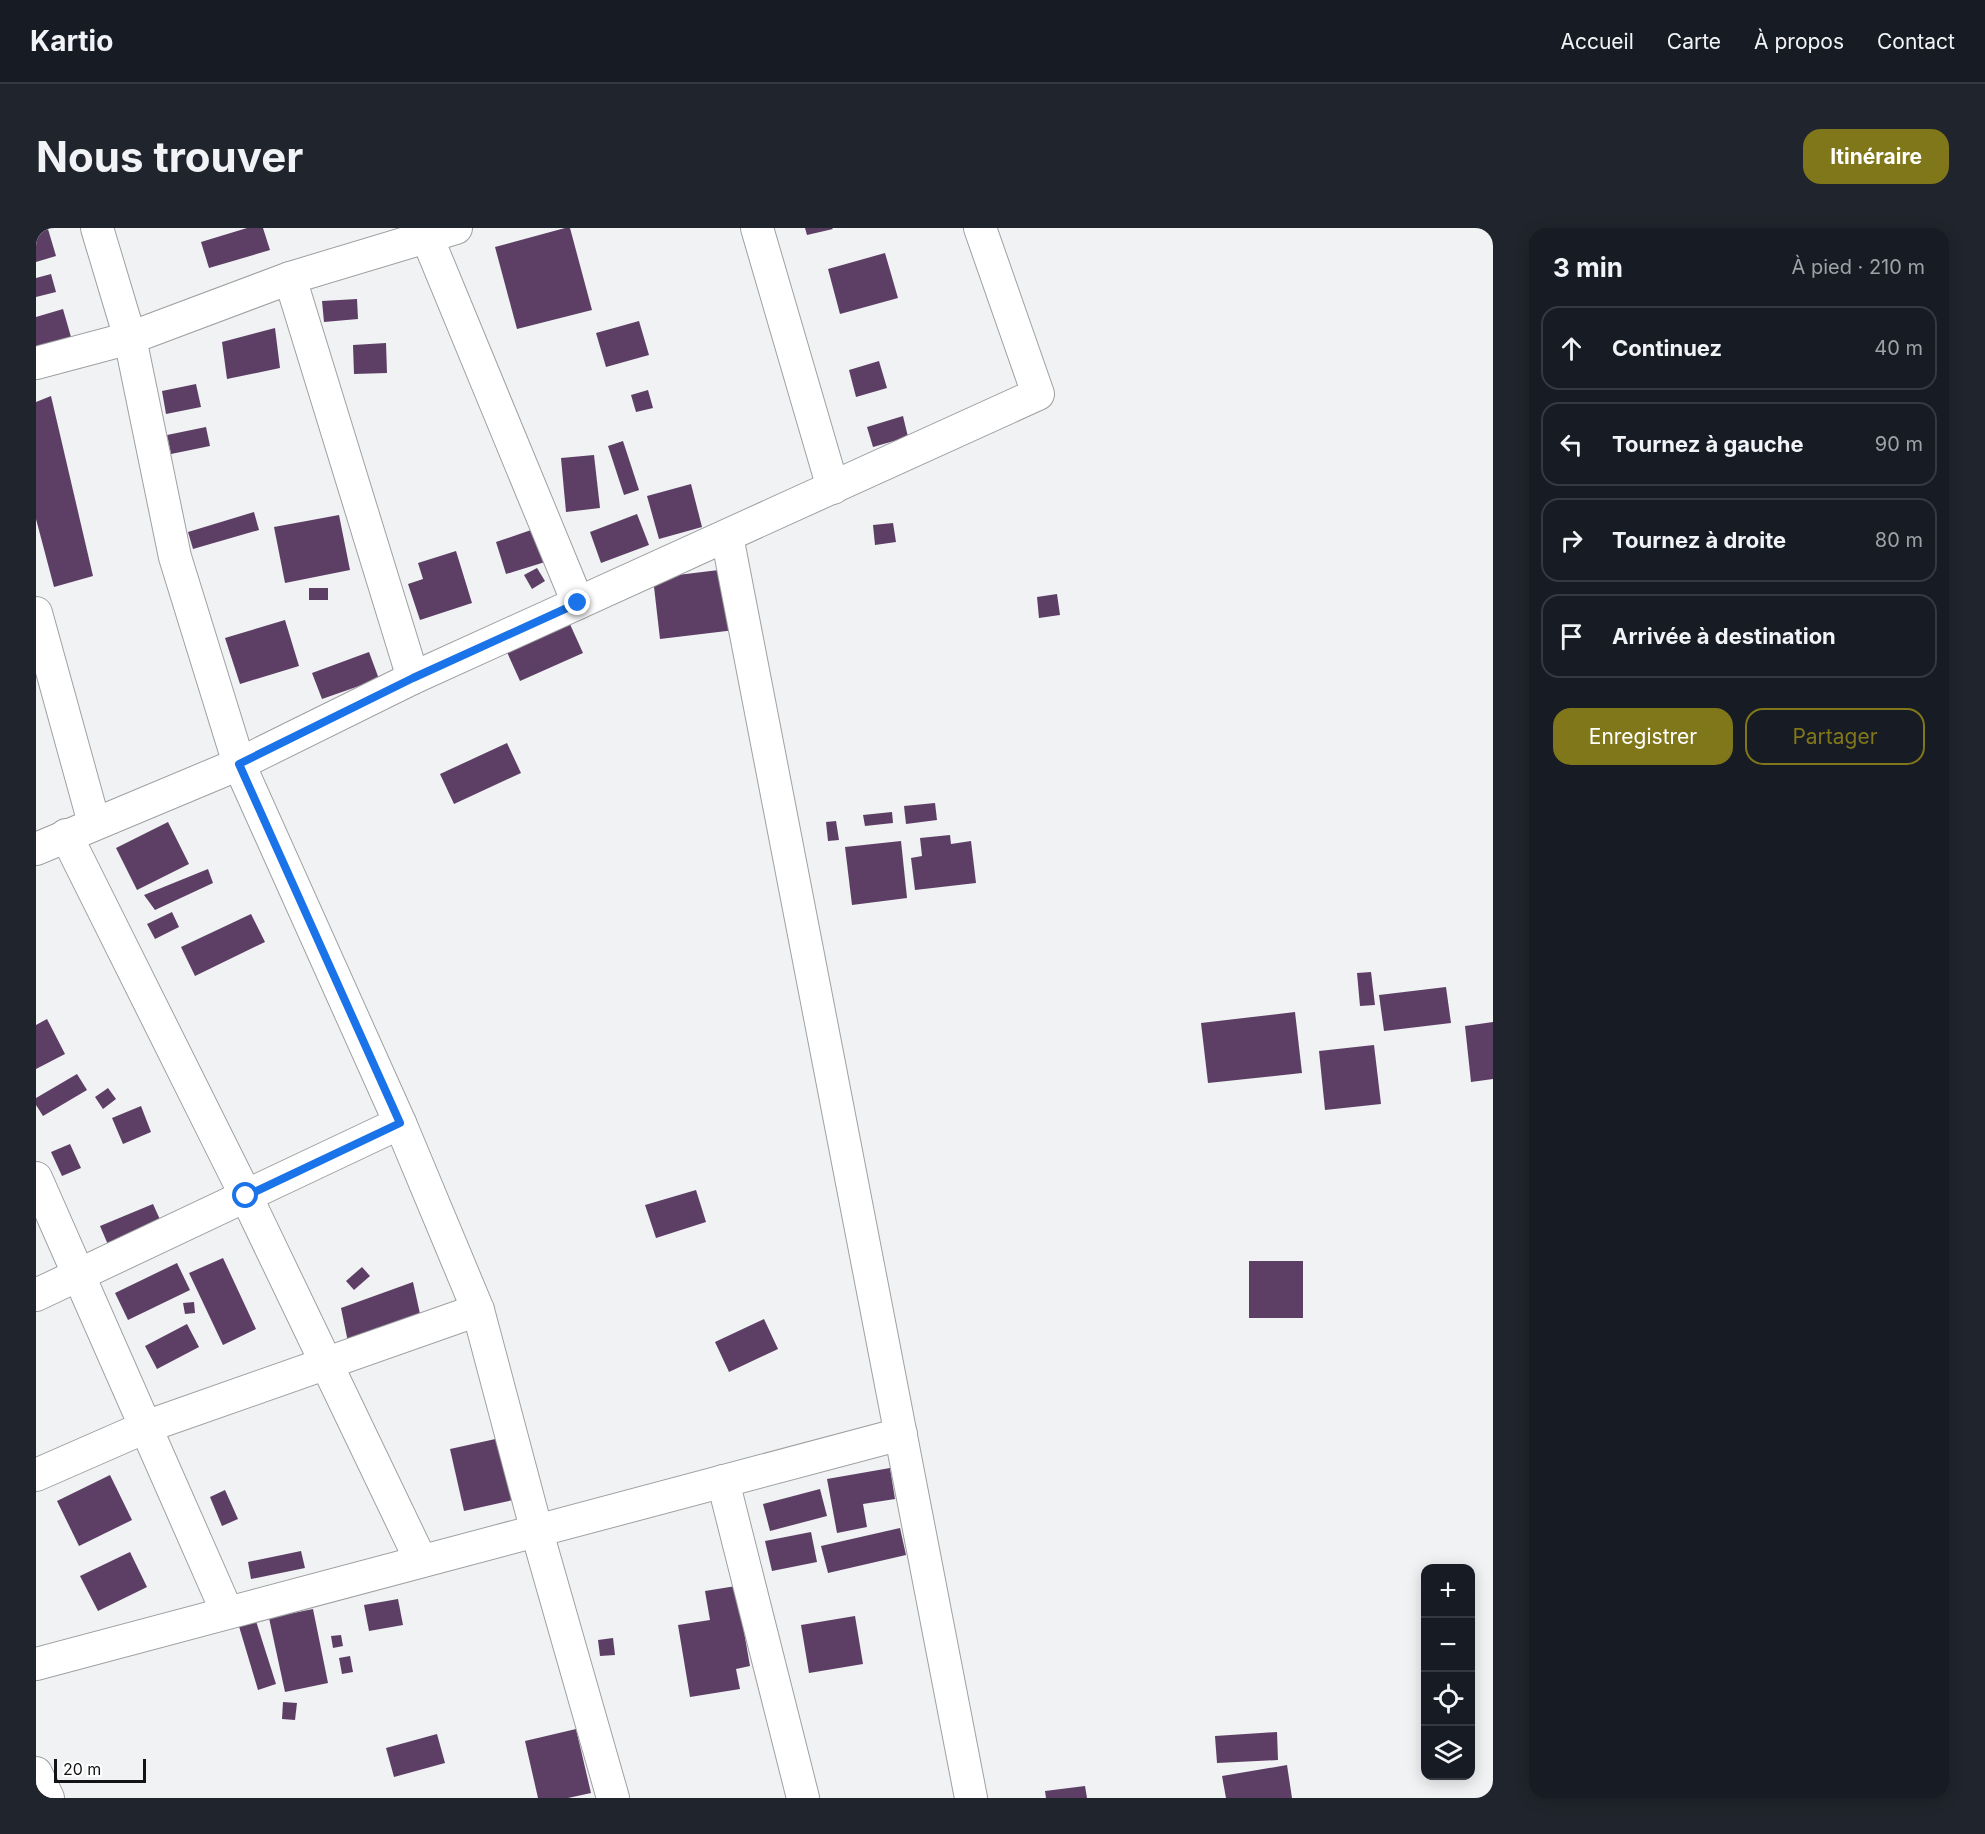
<!DOCTYPE html>
<html lang="fr">
<head>
<meta charset="utf-8">
<style>
  body { margin:0; font-family:Inter,sans-serif; background:#20242c; color:#f1f3f6 }
  .controls { position:absolute; right:18px; bottom:18px; display:grid; overflow:hidden; border-radius:12px; box-shadow:0 3px 15px #0003 }
  .controls button { width:54px; height:54px; display:grid; place-items:center; padding:0; border:0; border-bottom:2px solid #363941; background:#171b24; color:#f1f3f6; font:30px sans-serif }
  .scale { position:absolute; left:18px; bottom:15px; width:92px; box-sizing:border-box; padding-left:6px; border:3px solid #131415; border-top:0; font-size:16px; line-height:21px; white-space:nowrap; color:#131415; -webkit-text-stroke:4px #fff; paint-order:stroke }
  .stop { position:absolute; width:18px; height:18px; margin:-14px; border:4px solid #1a73e8; border-radius:50%; background:#fff }
  .stop.end { background:#1a73e8; border-color:#fff; box-shadow:0 2px 6px #0008 }
  .list { margin:0; padding:0; list-style:none }
  h2 { display:flex; justify-content:space-between; align-items:center; height:78px; margin:0; padding:0 24px; font-size:26px }
  h2 small { font-size:20px; font-weight:400; color:#9ea1a6 }
  .list li { display:grid; grid-template-columns:39px 1fr auto; gap:18px; align-items:center; box-sizing:border-box; height:84px; margin:0 12px 12px; padding:0 12px; border:2px solid #363941; border-radius:18px }
  .list b { display:block; font-size:22px; white-space:nowrap }
  .list em { font-size:20px; font-style:normal; color:#9ea1a6 }
  .actions { display:flex; gap:12px; padding:18px 24px }
  .actions a { flex:1; padding:14px 0; border:2px solid #80761a; border-radius:18px; text-align:center; font-size:21px; color:#80761a }
  .actions .main { background:#80761a; color:#fff }
  .icon { flex:none; width:33px; height:33px; fill:none; stroke:currentColor; stroke-width:2; stroke-linecap:round; stroke-linejoin:round }
  .map { position:relative; flex:none; width:1457px; height:1570px; overflow:hidden; border-radius:18px }
  header { display:flex; align-items:center; gap:36px; box-sizing:border-box; height:84px; padding:0 30px; background:#171b24; border-bottom:2px solid #363941 }
  header strong { font-size:28px }
  nav { display:flex; gap:33px; margin-inline-start:auto; font-size:21px }
  .intro { display:flex; align-items:center; justify-content:space-between; box-sizing:border-box; height:144px; padding:0 36px }
  h1 { margin:0; font-size:42px }
  .button { padding:15px 27px; border-radius:18px; background:#80761a; color:#fff; font-size:21px; font-weight:700 }
  main { display:flex; gap:36px; padding:0 36px }
  aside { flex:1; background:#171b24; border-radius:18px; box-shadow:0 3px 15px #0003 }
  .map>svg:first-child { display:block }
</style>
</head>
<body>
<header>
<strong>Kartio</strong>
<nav><a>Accueil</a><a>Carte</a><a>À propos</a><a>Contact</a></nav>
</header>
<div class="intro"><h1>Nous trouver</h1><a class="button">Itinéraire</a></div>
<main>
<div class="map">
<svg width="1457" height="1570" viewBox="0 0 1457 1570">
  <rect width="100%" height="100%" fill="#f0f2f4"/>
  <g fill="#5d3f65">
    <path d="M211,0h16l7,22 -61,18 -8,-26z"/>
    <path d="M529,0h5l22,82 -75,19 -22,-82z"/>
    <path d="M769,0h27l1,1 -26,6z"/>
    <path d="M12,1l8,27 -20,6v-29z"/>
    <path d="M849,25l13,45 -58,16 -12,-45z"/>
    <path d="M15,46l5,18 -20,5v-19z"/>
    <path d="M321,71l1,20 -34,3 -2,-21z"/>
    <path d="M27,81l8,28 -35,10v-30z"/>
    <path d="M603,93l10,34 -43,12 -10,-34z"/>
    <path d="M239,100l5,40 -53,11 -5,-37z"/>
    <path d="M350,115l1,30 -33,1 -1,-29z"/>
    <path d="M843,133l8,27 -31,9 -7,-27z"/>
    <path d="M160,156l5,23 -35,7 -4,-23z"/>
    <path d="M612,162l5,18 -17,4 -5,-17z"/>
    <path d="M15,168l42,180 -39,11 -18,-68v-117z"/>
    <path d="M867,188l5,21 -35,10 -6,-20z"/>
    <path d="M170,199l4,19 -39,8 -4,-19z"/>
    <path d="M587,213l16,49 -15,5 -16,-49z"/>
    <path d="M558,227l6,53 -34,4 -5,-54z"/>
    <path d="M655,256l11,43 -43,12 -12,-43z"/>
    <path d="M218,284l5,18 -66,19 -5,-17z"/>
    <path d="M601,286l12,31 -48,18 -11,-31z"/>
    <path d="M303,287l11,55 -65,13 -11,-56z"/>
    <path d="M857,295l3,19 -21,3 -2,-20z"/>
    <path d="M498,301l11,33 -39,12 -10,-32z"/>
    <path d="M420,323l16,52 -52,17 -12,-36 15,-5 -5,-16z"/>
    <path d="M501,340l8,13 -13,8 -8,-14z"/>
    <path d="M691,341l8,61 -75,9 -7,-61z"/>
    <rect x="273" y="360" width="19" height="12"/>
    <path d="M1021,366l3,21 -21,3 -2,-21z"/>
    <path d="M249,392l14,46 -59,18 -15,-46z"/>
    <path d="M533,394l14,31 -63,28 -14,-31z"/>
    <path d="M333,424l10,27 -57,20 -10,-26z"/>
    <path d="M471,515l14,30 -67,31 -14,-30z"/>
    <path d="M899,575l2,17 -31,4 -2,-18z"/>
    <path d="M856,584l1,11 -28,3 -2,-11z"/>
    <path d="M800,593l3,19 -11,1 -2,-19z"/>
    <path d="M132,594l21,42 -52,26 -21,-42z"/>
    <path d="M914,607l1,9 20,-3 5,42 -61,7 -4,-32 11,-2 -2,-18z"/>
    <path d="M865,613l6,57 -55,7 -7,-58z"/>
    <path d="M172,641l5,14 -58,27 -11,-15z"/>
    <path d="M136,684l7,15 -24,12 -8,-15z"/>
    <path d="M215,686l14,28 -70,34 -14,-29z"/>
    <path d="M1335,744l4,33 -15,1 -3,-33z"/>
    <path d="M1410,759l5,36 -67,8 -5,-36z"/>
    <path d="M1259,784l7,61 -94,10 -7,-60z"/>
    <path d="M11,791l18,35 -29,15v-44z"/>
    <path d="M1457,794v57l-22,3 -6,-56z"/>
    <path d="M1338,817l7,59 -56,6 -6,-59z"/>
    <path d="M41,846l10,16 -44,26 -7,-11v-7z"/>
    <path d="M72,860l8,11 -13,10 -8,-12z"/>
    <path d="M105,878l10,26 -28,12 -11,-26z"/>
    <path d="M34,916l11,24 -19,8 -11,-24z"/>
    <path d="M660,962l10,32 -50,16 -11,-33z"/>
    <path d="M117,976l9,20 -53,23 -9,-21z"/>
    <path d="M187,1030l33,71 -33,16 -34,-72z"/>
    <rect x="1213" y="1033" width="54" height="57"/>
    <path d="M141,1035l13,27 -62,30 -13,-27z"/>
    <path d="M326,1039l8,9 -16,14 -8,-9z"/>
    <path d="M377,1054l7,32 -72,28 -7,-34z"/>
    <path d="M158,1074l1,11 -10,1 -2,-11z"/>
    <path d="M728,1091l14,30 -49,23 -14,-30z"/>
    <path d="M151,1096l12,23 -42,22 -12,-23z"/>
    <path d="M464,1210l13,62 -49,11 -14,-62z"/>
    <path d="M854,1240l5,31 -32,5 4,23 -30,6 -10,-54z"/>
    <path d="M74,1247l22,45 -53,26 -22,-45z"/>
    <path d="M784,1261l7,27 -57,15 -7,-27z"/>
    <path d="M189,1262l13,29 -16,7 -12,-29z"/>
    <path d="M864,1300l6,27 -78,18 -7,-27z"/>
    <path d="M775,1304l6,30 -45,9 -7,-30z"/>
    <path d="M265,1323l4,17 -54,11 -3,-17z"/>
    <path d="M94,1324l17,35 -49,24 -18,-35z"/>
    <path d="M700,1358l14,80 -14,3 4,20 -50,8 -12,-72 32,-5 -5,-29z"/>
    <path d="M362,1371l5,26 -34,6 -5,-26z"/>
    <path d="M277,1381l15,74 -43,9 -16,-74z"/>
    <path d="M819,1388l8,48 -54,9 -8,-48z"/>
    <path d="M219,1390l21,66 -18,6 -20,-67z"/>
    <path d="M305,1407l2,11 -10,2 -2,-12z"/>
    <path d="M577,1410l2,17 -15,1 -2,-16z"/>
    <path d="M314,1428l3,16 -11,2 -3,-16z"/>
    <path d="M247,1474l14,1 -2,17 -13,-1z"/>
    <path d="M540,1501l15,64 -23,5h-30l-13,-57z"/>
    <path d="M1241,1504l1,28 -61,3 -2,-27z"/>
    <path d="M401,1506l8,29 -51,14 -8,-29z"/>
    <path d="M1251,1537l5,33h-66l-4,-22z"/>
    <path d="M1049,1558l2,12h-41l-1,-7z"/>
  </g>
  <g fill="none" stroke-linecap="round" stroke-linejoin="round">
    <defs>
      <g id="minor">
        <path d="M61,0l33,110 45,219 64,207 161,359 78,187 59,222 76,266"/>
        <path d="M721,0l76,260"/>
        <path d="M391,9l151,366"/>
        <path d="M254,50l123,400"/>
        <path d="M0,135l94,-25 160,-60 166,-50"/>
        <path d="M691,308l244,1262"/>
        <path d="M0,385l58,210"/>
        <path d="M30,607l180,361 175,365"/>
        <path d="M0,621l203,-85 174,-86 625,-284 -58,-166"/>
        <path d="M0,950l191,434"/>
        <path d="M0,1067l364,-172"/>
        <path d="M0,1247l112,-49 330,-116"/>
        <path d="M687,1253l80,317"/>
        <path d="M0,1436l865,-230"/>
        <path d="M0,1545l12,25"/>
      </g>
    </defs>
    <use href="#minor" stroke="#9ea0a2" stroke-width="34"/>
    <use href="#minor" stroke="#fff" stroke-width="32"/>
  </g>
  <g fill="none" stroke-linecap="round" stroke-linejoin="round">
    <path stroke="#1a73e8" stroke-width="8" d="M210,968l154,-73 -161,-359 174,-86 165,-75"/>
  </g>
</svg>
<div class="controls">
<button>+</button>
<button>−</button>
<button><svg class="icon" aria-label="locate" viewBox="0 0 24 24"><circle cx="12" cy="12" r="6"/><path d="M12 2v4M12 18v4M2 12h4M18 12h4"/></svg></button>
<button><svg class="icon" aria-label="layers" viewBox="0 0 24 24"><path d="M12 4l9 5-9 5-9-5zM3 14l9 5 9-5"/></svg></button>
</div>
<div class="scale">20 m</div>
<div class="stop" style="left:210px;top:968px"></div>
<div class="stop end" style="left:542px;top:375px"></div>
</div>
<aside>
<h2>3 min<small>À pied · 210 m</small></h2>
<ul class="list">
<li><svg class="icon" aria-label="ahead" viewBox="0 0 24 24"><path d="M12 20V5M6 11l6-6 6 6"/></svg><div><b>Continuez</b></div><em>40 m</em></li>
<li><svg class="icon" aria-label="left" viewBox="0 0 24 24"><path d="M17 20v-9H6M10 6l-5 5 5 5"/></svg><div><b>Tournez à gauche</b></div><em>90 m</em></li>
<li><svg class="icon" aria-label="right" viewBox="0 0 24 24"><path d="M7 20v-9h11M14 6l5 5-5 5"/></svg><div><b>Tournez à droite</b></div><em>80 m</em></li>
<li><svg class="icon" aria-label="arrive" viewBox="0 0 24 24"><path d="M6 21V4h12l-3 4 3 4H6"/></svg><div><b>Arrivée à destination</b></div></li>
</ul>
<div class="actions"><a class="main">Enregistrer</a><a>Partager</a></div>
</aside>
</main>
</body>
</html>
